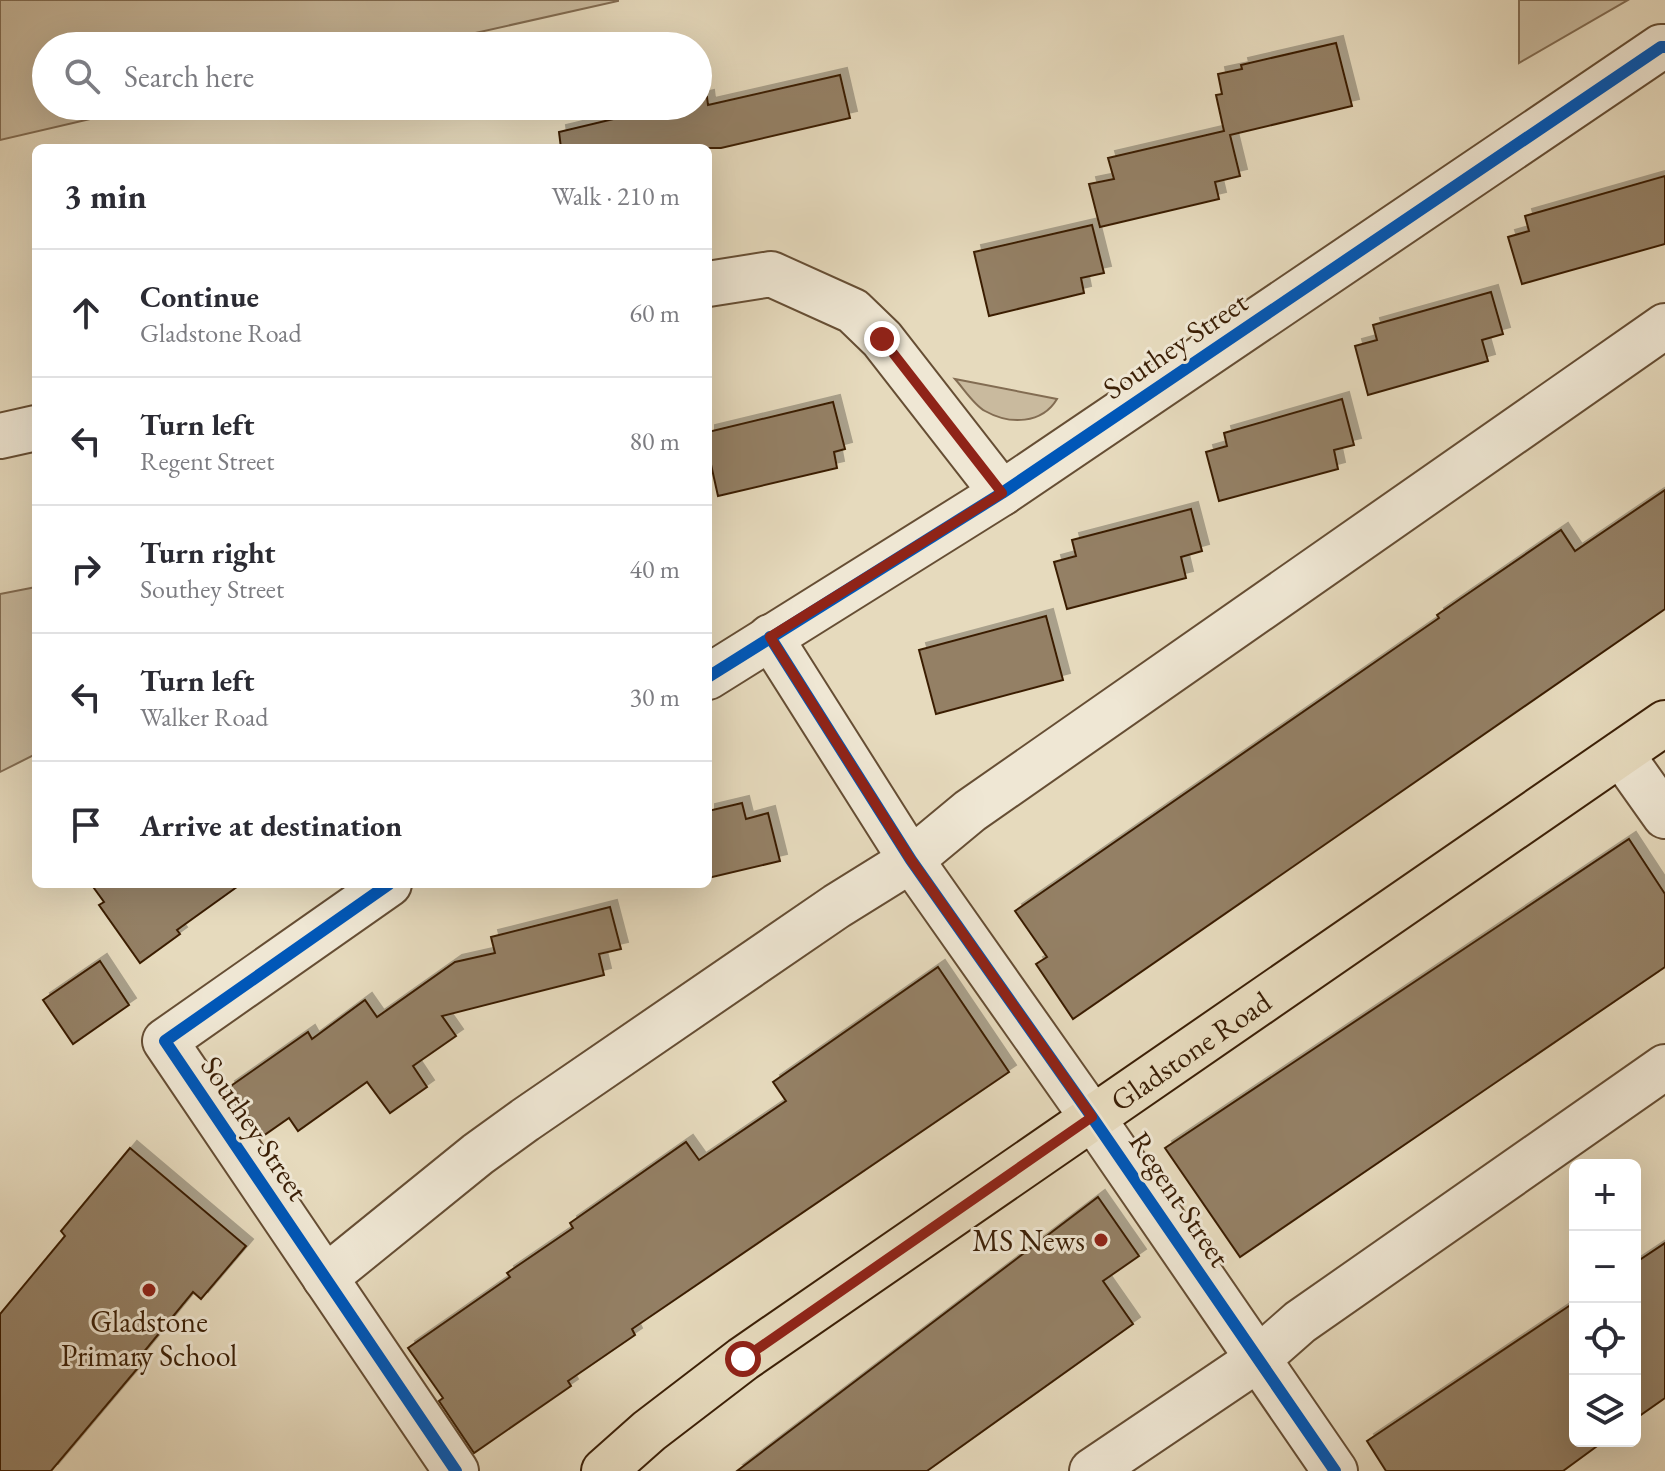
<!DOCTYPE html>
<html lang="en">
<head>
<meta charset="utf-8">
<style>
  body { margin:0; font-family:"EB Garamond",serif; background:#f7f7f7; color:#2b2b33 }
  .controls { position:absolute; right:24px; bottom:24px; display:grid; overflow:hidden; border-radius:12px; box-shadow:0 8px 32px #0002 }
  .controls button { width:72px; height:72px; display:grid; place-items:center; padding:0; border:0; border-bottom:2px solid #e1e1e2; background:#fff; color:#2b2b33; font:40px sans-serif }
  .stop { position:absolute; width:24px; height:24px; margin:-18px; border:6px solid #8f2418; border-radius:50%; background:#fff }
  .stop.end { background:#8f2418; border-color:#fff; box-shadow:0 2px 8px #0008 }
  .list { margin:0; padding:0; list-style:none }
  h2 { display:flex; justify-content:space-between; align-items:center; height:104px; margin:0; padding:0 32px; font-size:34px }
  h2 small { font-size:26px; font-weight:400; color:#7c7c81 }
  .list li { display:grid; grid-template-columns:52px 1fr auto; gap:24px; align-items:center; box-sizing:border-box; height:128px; padding:0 32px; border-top:2px solid #e1e1e2 }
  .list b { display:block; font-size:30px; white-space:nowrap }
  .list p { margin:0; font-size:26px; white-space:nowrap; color:#7c7c81 }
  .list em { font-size:26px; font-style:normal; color:#7c7c81 }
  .icon { flex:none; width:44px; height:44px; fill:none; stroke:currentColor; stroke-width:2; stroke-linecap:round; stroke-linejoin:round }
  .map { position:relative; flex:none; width:1665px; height:1471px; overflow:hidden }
  .search { position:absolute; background:#fff; box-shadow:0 8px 32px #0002; left:32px; top:32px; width:680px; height:88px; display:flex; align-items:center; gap:20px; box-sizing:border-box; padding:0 28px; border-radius:44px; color:#7c7c81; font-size:30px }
  .panel { position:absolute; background:#fff; box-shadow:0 8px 32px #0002; left:32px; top:144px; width:680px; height:744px; border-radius:12px }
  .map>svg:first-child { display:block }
</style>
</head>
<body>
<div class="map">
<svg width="1665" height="1471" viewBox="0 0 1665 1471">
  <defs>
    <filter id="shadow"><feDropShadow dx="7" dy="-7" stdDeviation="0" flood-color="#0004"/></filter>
  </defs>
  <rect width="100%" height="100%" fill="#e6dabd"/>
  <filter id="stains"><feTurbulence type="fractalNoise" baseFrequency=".0025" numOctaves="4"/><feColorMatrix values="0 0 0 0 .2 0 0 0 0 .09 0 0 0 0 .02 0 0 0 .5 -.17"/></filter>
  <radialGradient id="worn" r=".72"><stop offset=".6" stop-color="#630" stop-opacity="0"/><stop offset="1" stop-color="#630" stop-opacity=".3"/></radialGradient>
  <g fill="#c9ba9e" stroke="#826c52" stroke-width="2">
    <path d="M0,0h618v1l-201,45h-371v60h100l-146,34z"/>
    <path d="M1519,0h109l-109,63z"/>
    <path d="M955,379l102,20c-15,25 -47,26 -72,12 -11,-6 -21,-22 -30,-32z"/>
    <path d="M36,587v167l-36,18v-178z"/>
  </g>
  <g fill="#948065" stroke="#3b1f06" stroke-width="2" filter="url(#shadow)">
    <path d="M1336,43l16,63 -122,29 10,41 -25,6 4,17 -119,28 -11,-43 25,-5 -6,-21 116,-27 -8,-36 6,-1 -4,-20 24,-5 -1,-4z"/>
    <path d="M840,75l10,43 -129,30h-160l-2,-16 109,-26h30v-7l9,-2 1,8z"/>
    <path d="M1665,176v68l-143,40 -14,-47 21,-6 -4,-15z"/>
    <path d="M1092,225l12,48 -23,5 3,15 -95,23 -15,-64z"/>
    <path d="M1491,292l12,42 -21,6 6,21 -120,34 -13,-49 22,-6 -4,-15z"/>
    <path d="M1342,399l12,46 -20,5 4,19 -119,32 -13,-49 21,-6 -3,-13z"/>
    <path d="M833,402l12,47 -11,3 3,16 -119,28 -10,-45v-19z"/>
    <path d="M1665,490v119l-592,410 -37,-55 11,-7 -32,-46 379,-262 45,-31 -2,-3 26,-18 98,-67 14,21z"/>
    <path d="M1191,509l11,42 -21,6 5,21 -119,31 -13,-47 22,-6 -4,-16z"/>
    <path d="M1046,616l17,64 -127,34 -17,-64z"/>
    <path d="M742,803l4,16 22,-6 12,48 -72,17v-67z"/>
    <path d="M1629,839l36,55v73l-425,290 -75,-109z"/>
    <path d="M91,884h150l-64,46 3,4 -40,29 -41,-58 5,-3z"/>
    <path d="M610,907l11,42 -22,5 5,21 -162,41 14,20 -43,30 14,21 -37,26 -23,-31 -69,49 -9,-13 -26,18 -35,-48 80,-56 4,7 53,-39 12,17 78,-55 40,-9 -4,-16z"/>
    <path d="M100,961l29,44 -56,39 -30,-44z"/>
    <path d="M938,967l71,105 -377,257 3,6 -67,46 3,5 -97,67 -35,-52 4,-3 -35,-50 102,-71 -3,-4 66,-45 -3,-5 116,-81 13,18 87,-59 -13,-19z"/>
    <path d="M130,1148l116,98 -45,53 -8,-7 -55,67 4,4 -91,108h-51v-157l65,-78 -4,-5z"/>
    <path d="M1098,1197l41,59 -36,25 30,43 -206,147h-190z"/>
    <path d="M1665,1243v155l-30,21v-156z"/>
    <path d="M1575,1302v139h29l-41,30h-177l-19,-30z"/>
  </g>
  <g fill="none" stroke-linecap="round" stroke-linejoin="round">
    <defs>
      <g id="minor">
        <path d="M708,284l63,-10 82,37 29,28 120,154"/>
        <path d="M0,436l36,-8"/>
        <path d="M770,637l141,223 181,257 243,354"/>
        <path d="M708,677l294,-184 659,-446h4"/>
        <path d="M1621,754l44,62"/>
        <path d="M389,884l-224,157 291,430"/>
        <path d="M325,1278l153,-124 47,-34 312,-214 74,-46 59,-49 695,-485"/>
        <path d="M1092,1471l166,-112 42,-37 365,-255"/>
      </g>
      <g id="major">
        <path id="s1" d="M604,1471l45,-40 94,-72 922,-636"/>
      </g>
    </defs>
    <use href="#minor" stroke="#664e34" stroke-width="48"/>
    <use href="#major" stroke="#3b1f06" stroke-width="48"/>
    <use href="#minor" stroke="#efe7d4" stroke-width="44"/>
    <use href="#major" stroke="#e6dabd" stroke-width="44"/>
    <defs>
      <g id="cycleway">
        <path d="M770,637l141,223 181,257 243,354"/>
        <path d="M708,677l294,-184 659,-446h4"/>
        <path d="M389,884l-224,157 291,430"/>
      </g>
    </defs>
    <use href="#cycleway" stroke="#efe7d4" stroke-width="17"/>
    <use href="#cycleway" stroke="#0057b8" stroke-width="12"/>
  </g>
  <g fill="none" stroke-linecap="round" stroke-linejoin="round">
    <path stroke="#8f2418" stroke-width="10" d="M743,1359l349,-242 -181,-257 -141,-223 232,-144 -120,-154"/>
  </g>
  <g fill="#8f2418" stroke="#efe7d4" stroke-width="3">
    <circle cx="1101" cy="1240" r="8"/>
    <circle cx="149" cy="1290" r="8"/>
  </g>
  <g text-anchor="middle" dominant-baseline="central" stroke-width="6" stroke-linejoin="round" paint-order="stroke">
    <g font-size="30" fill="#3b1f06" stroke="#efe7d4">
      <text transform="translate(1175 345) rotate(-34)">Southey Street</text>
      <text stroke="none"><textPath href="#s1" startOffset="722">Gladstone Road</textPath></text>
      <text transform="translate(255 1128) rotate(56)">Southey Street</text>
      <text transform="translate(1180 1199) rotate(56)">Regent Street</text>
    </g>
    <g font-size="30" fill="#3b1f06" stroke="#efe7d4" text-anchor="end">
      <text x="1085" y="1240">MS News</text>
      <text x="149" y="1321" text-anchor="middle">Gladstone<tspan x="149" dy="34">Primary School</tspan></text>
    </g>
  </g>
  <rect width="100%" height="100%" filter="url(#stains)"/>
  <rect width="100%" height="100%" fill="url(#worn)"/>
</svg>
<div class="controls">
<button>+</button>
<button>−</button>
<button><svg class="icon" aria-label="locate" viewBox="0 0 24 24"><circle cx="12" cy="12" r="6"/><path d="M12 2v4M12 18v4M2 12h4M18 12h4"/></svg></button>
<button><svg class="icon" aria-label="layers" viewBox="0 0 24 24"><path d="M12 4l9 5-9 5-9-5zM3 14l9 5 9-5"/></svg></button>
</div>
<div class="stop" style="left:743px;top:1359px"></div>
<div class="stop end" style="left:882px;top:339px"></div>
<div class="search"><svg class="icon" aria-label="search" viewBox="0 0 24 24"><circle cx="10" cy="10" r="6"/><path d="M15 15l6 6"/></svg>Search here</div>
<section class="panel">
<h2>3 min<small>Walk · 210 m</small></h2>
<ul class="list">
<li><svg class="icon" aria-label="ahead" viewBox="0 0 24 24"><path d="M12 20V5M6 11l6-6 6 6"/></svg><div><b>Continue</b><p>Gladstone Road</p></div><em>60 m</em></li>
<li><svg class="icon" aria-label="left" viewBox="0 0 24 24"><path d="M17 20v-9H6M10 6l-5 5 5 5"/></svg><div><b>Turn left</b><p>Regent Street</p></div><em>80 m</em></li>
<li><svg class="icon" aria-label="right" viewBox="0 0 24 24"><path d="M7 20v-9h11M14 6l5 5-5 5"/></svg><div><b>Turn right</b><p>Southey Street</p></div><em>40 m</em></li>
<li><svg class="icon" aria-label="left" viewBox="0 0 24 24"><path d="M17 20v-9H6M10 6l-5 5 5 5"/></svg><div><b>Turn left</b><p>Walker Road</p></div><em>30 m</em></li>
<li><svg class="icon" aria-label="arrive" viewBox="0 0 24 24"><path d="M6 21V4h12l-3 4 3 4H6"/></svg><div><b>Arrive at destination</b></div></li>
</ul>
</section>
</div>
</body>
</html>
